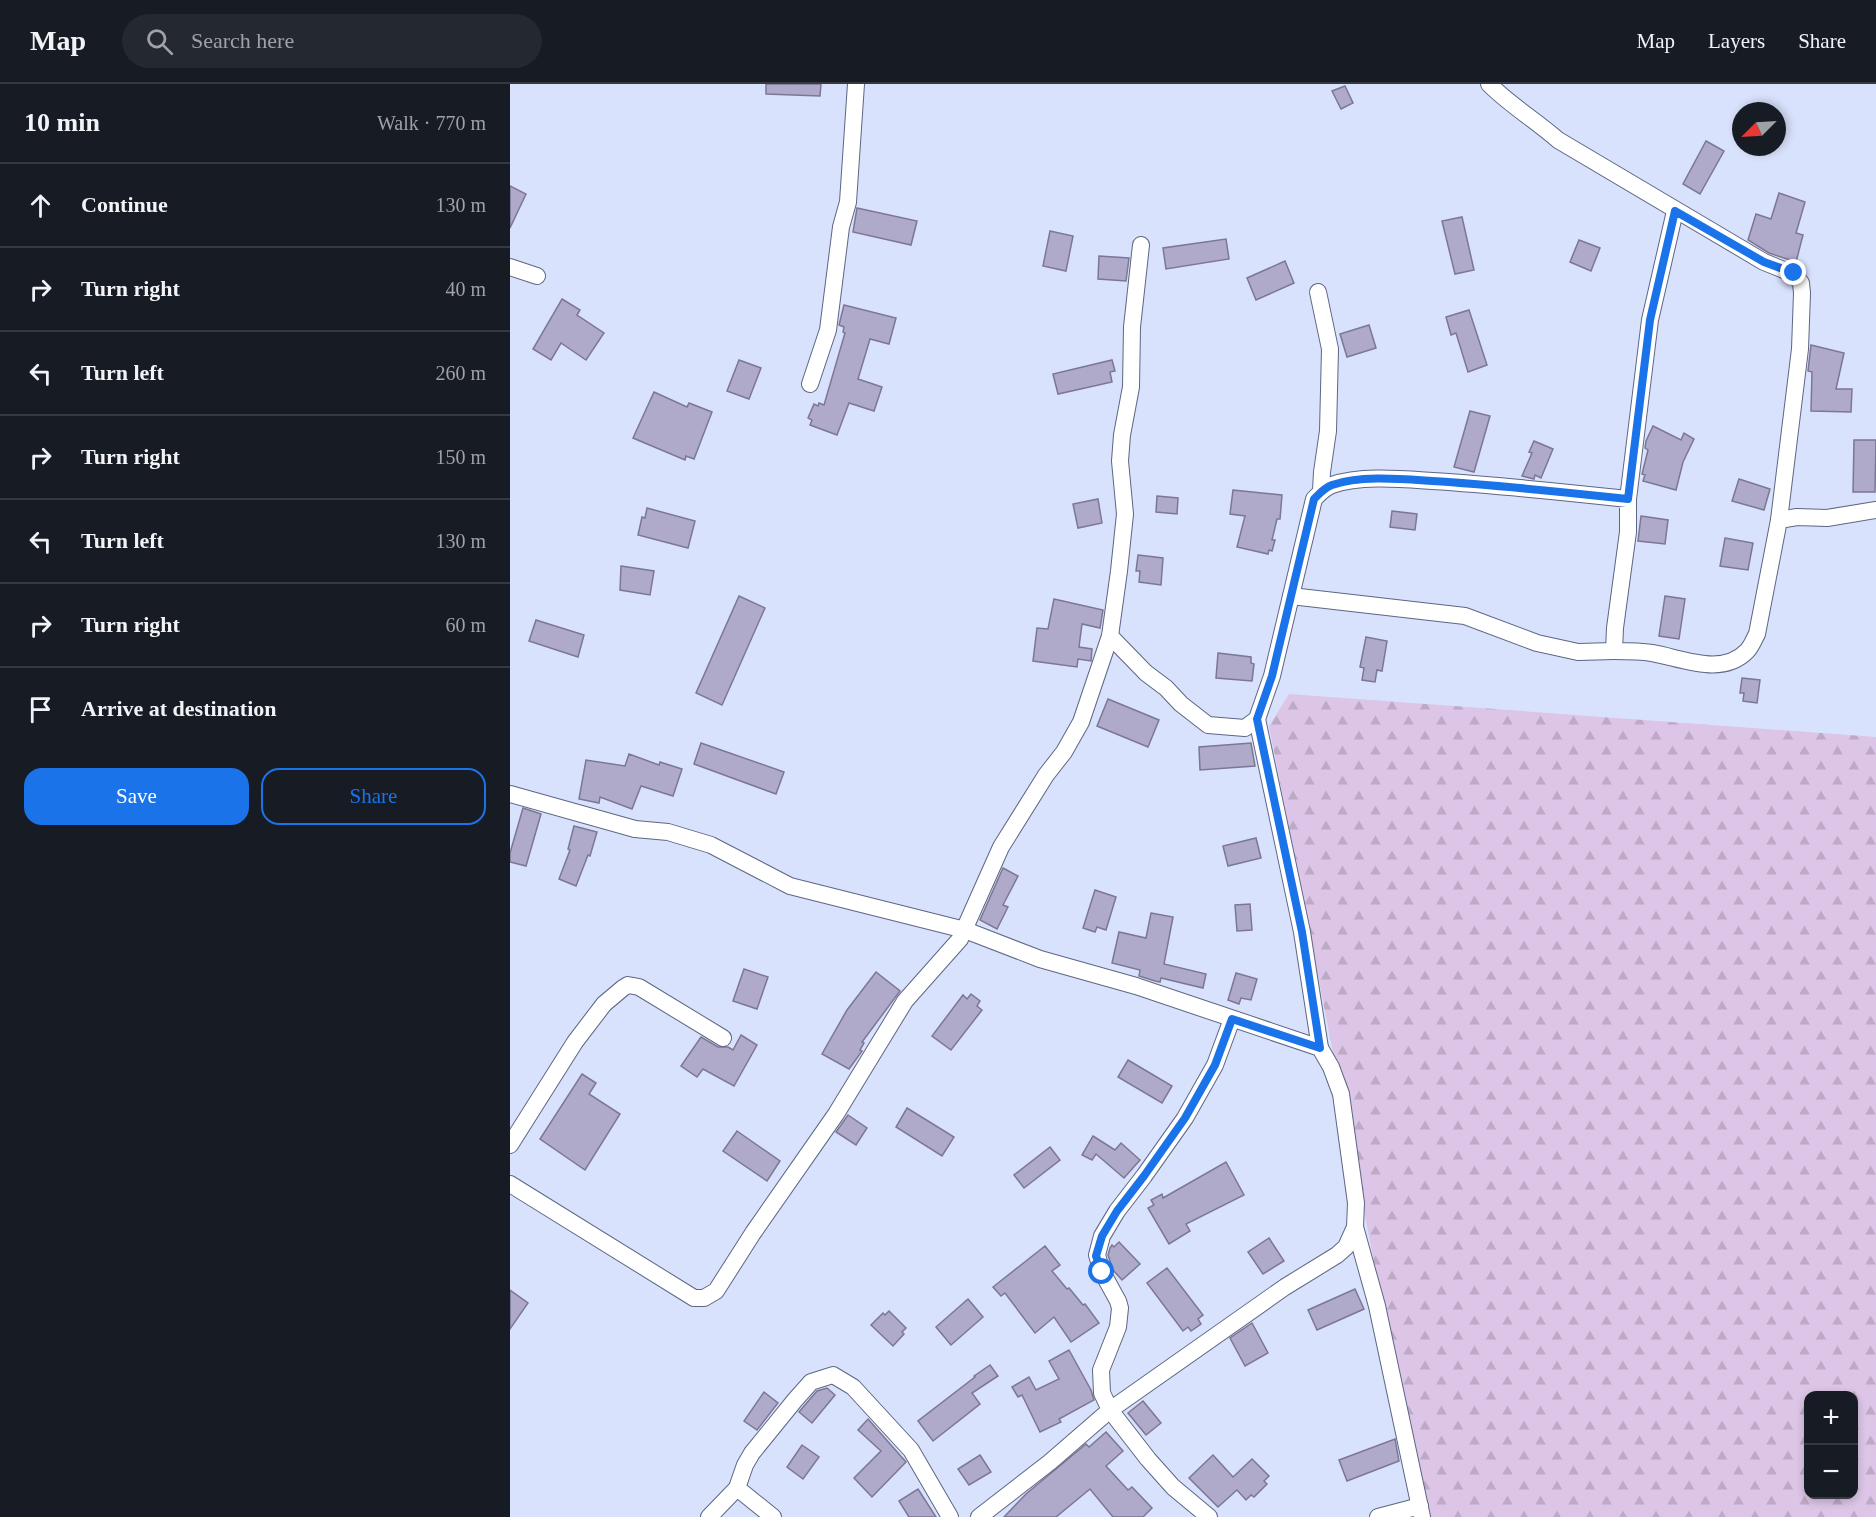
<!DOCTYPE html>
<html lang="en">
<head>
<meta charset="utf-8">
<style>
  body { margin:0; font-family:"Times New Roman",serif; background:#242831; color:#f1f3f6 }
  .controls { position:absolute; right:18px; bottom:18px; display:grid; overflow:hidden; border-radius:12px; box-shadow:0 3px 9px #0003 }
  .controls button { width:54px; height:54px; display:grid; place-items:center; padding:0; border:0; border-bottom:2px solid #363941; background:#171b24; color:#f1f3f6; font:30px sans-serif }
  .compass { position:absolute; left:1222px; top:18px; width:54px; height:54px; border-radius:50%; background:#171b24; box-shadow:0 3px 9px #0003; rotate:246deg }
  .stop { position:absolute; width:18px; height:18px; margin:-14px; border:4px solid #1a73e8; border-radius:50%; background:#fff }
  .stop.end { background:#1a73e8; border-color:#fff; box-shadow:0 2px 6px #0008 }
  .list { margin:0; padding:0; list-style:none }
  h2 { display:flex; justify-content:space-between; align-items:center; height:78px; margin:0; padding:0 24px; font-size:26px }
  h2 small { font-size:20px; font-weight:400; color:#9ea1a6 }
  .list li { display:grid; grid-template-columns:39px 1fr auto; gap:18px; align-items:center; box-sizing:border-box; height:84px; padding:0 24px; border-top:2px solid #363941 }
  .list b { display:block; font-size:22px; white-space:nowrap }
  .list em { font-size:20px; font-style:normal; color:#9ea1a6 }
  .actions { display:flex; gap:12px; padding:18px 24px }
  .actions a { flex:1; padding:14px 0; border:2px solid #1a73e8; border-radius:18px; text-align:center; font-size:21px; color:#1a73e8 }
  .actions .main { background:#1a73e8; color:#fff }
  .icon { flex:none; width:33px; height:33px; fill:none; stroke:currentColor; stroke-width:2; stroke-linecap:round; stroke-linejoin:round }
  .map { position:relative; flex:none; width:1366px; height:1433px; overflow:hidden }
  header { display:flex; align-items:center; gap:36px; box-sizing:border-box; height:84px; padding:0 30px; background:#171b24; border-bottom:2px solid #363941 }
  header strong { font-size:28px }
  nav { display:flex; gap:33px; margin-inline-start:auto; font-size:21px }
  .search { width:420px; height:54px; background:#242831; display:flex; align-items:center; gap:15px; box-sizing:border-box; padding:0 21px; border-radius:33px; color:#9ea1a6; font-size:22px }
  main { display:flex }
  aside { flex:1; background:#171b24 }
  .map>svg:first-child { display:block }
</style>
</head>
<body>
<header>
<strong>Map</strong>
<div class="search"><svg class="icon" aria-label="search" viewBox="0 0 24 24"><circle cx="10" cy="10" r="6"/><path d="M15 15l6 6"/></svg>Search here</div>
<nav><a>Map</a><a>Layers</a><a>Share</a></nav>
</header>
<main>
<aside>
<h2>10 min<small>Walk · 770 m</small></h2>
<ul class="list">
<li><svg class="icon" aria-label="ahead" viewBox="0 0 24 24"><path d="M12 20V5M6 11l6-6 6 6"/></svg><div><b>Continue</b></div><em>130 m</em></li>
<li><svg class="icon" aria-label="right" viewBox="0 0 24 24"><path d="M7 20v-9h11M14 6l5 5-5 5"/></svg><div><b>Turn right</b></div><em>40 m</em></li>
<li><svg class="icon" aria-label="left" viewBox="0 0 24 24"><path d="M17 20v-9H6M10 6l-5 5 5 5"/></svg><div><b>Turn left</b></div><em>260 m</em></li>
<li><svg class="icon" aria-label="right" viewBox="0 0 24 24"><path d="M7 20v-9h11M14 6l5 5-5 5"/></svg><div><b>Turn right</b></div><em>150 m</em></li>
<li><svg class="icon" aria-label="left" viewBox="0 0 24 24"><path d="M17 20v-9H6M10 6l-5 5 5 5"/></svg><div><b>Turn left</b></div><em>130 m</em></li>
<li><svg class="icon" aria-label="right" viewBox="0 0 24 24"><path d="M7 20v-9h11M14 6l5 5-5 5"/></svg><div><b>Turn right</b></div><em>60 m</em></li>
<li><svg class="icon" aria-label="arrive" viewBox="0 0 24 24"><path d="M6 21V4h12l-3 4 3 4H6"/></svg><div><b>Arrive at destination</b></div></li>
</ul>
<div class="actions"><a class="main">Save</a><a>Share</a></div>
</aside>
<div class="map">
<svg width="1366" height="1433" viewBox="0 0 1366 1433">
  <defs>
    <pattern id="forest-firs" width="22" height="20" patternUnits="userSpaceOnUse" patternTransform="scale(1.5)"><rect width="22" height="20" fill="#dcc5e6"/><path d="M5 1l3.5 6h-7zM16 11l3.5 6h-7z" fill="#bdaac6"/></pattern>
  </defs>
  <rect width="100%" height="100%" fill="#d9e2fc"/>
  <path fill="url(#forest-firs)" fill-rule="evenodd" d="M779,610l587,43v780h-452l-155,-791zM1298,1312h46v98h-46z"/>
  <g fill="#afa9ca" stroke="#7c7795" stroke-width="1.5">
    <path d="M256,0h55l-1,12 -54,-2z"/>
    <path d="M835,2l8,17 -12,6 -9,-18z"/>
    <path d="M1196,57l18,10 -24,43 -17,-10z"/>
    <path d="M0,102l16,8 -16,34z"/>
    <path d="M1269,109l26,9 -9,31 7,2 -7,27 -27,-9 -21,-13 8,-26 15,5z"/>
    <path d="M347,124l60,13 -6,24 -58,-13z"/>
    <path d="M952,133l12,53 -19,4 -13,-53z"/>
    <path d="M540,147l23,5 -7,35 -23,-5z"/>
    <path d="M716,155l3,20 -63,10 -3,-21z"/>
    <path d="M1069,156l21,8 -9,23 -21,-9z"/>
    <path d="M589,172l30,2 -3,23 -28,-2z"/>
    <path d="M775,177l9,22 -38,17 -9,-22z"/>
    <path d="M52,215l18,11 -3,5 27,18 -18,27 -25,-17 -10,17 -18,-11z"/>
    <path d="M334,221l52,13 -7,26 -19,-5 -12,40 24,8 -8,24 -25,-8 -12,32 -27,-10 2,-5 -4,-2 6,-14 4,2 1,-3 5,2 21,-72 -2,-1 1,-5 -5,-2z"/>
    <path d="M959,226l18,55 -19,7 -12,-39 -5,2 -5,-18z"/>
    <path d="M859,241l7,23 -29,9 -7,-23z"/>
    <path d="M1301,261l33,8 -8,36h16l-1,23 -40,-1 1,-39 -4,-1z"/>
    <path d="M229,276l22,8 -12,31 -22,-8z"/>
    <path d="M602,276l3,11 -5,1 2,10 -54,12 -5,-20z"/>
    <path d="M144,308l33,15 2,-4 23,9 -18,47 -8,-3 -1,4 -52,-22z"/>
    <path d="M960,327l20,5 -16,56 -20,-5z"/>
    <path d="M1143,342l28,14 3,-7 10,6 -11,23 -7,28 -33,-9 2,-6 -3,-1 6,-24 -3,-2 1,-7z"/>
    <path d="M1344,356h22l-1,52h-22z"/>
    <path d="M1024,357l19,8 -12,29 -6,-3 -1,4 -12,-3 10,-23 -3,-1z"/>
    <path d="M1229,395l31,10 -6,21 -32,-9z"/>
    <path d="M723,406l49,5 -2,24h-3l-5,21h3l-3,11 -3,-1 -1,4 -31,-7 8,-31 -15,-2z"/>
    <path d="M647,412l21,2 -1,16 -21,-2z"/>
    <path d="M588,415l4,24 -24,5 -5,-24z"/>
    <path d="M137,424l48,13 -7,27 -50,-13 4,-18 3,1z"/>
    <path d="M882,427l25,3 -2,16 -25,-3z"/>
    <path d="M1131,432l27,4 -3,24 -27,-3z"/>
    <path d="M1215,454l28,5 -5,27 -28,-4z"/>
    <path d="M628,471l25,3 -2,27 -22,-3 1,-11h-4z"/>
    <path d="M111,482l33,5 -4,24 -30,-5z"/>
    <path d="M229,512l26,12 -43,97 -26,-12z"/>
    <path d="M1155,512l20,3 -6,40 -20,-3z"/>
    <path d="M544,515l49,11 -3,18 -18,-4 -3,23 13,2 -1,12 -13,-2 -1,8 -44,-6 4,-33 11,1z"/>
    <path d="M26,536l48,15 -6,22 -49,-16z"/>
    <path d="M856,553l21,4 -5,30 -5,-1 -2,12 -13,-2 2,-12 -4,-1z"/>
    <path d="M708,569l33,4v6l3,1 -2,17 -36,-3z"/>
    <path d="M1232,594l18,2 -3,23 -14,-2 1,-8h-4z"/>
    <path d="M598,615l51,21 -11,27 -51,-21z"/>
    <path d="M191,659l83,29 -8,22 -82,-30z"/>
    <path d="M741,659l4,23 -55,4 -1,-23z"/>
    <path d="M119,670l30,11 1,-3 22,7 -9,27 -32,-10 -9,23 -32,-12 -1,6 -20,-4 7,-39 39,6z"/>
    <path d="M13,724l18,6 -15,52 -16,-4v-9z"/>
    <path d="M64,742l23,6 -7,24 -2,-1 -12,31 -17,-7 11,-29 -2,-1z"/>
    <path d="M746,754l5,20 -33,8 -5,-20z"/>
    <path d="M493,784l15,8 -15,29 5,2 -11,22 -17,-9z"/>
    <path d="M585,806l21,7 -10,33 -9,-3 -2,5 -12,-4z"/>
    <path d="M740,820l2,26 -15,1 -2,-26z"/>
    <path d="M641,829l22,4 -9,47 42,10 -3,14 -42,-10 -1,4 -5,-1 -16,-5 1,-6 -28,-7 7,-31 27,6z"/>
    <path d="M234,885l24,8 -11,32 -24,-8z"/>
    <path d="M366,888l24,19 -38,51 2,1 -4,7 2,1 -13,18 -27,-15 25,-44z"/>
    <path d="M726,889l21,6 -6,21 -10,-2 -2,6 -11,-4z"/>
    <path d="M461,910l9,7 -3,5 5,4 -31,40 -19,-14 31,-41 4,4z"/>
    <path d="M231,951l16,10 -23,41 -31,-17 -6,8 -16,-11 20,-29 17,10h10l5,3z"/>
    <path d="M618,976l44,26 -10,17 -44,-26z"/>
    <path d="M72,990l14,9 -7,11 31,20 -35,56 -45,-31z"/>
    <path d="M397,1024l47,29 -12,19 -46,-29z"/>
    <path d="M338,1031l19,13 -11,17 -20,-13z"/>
    <path d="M227,1047l43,30 -13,20 -44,-30z"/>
    <path d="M583,1052l22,14 6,-7 19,17 -16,18 -28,-24 -4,6 -10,-5z"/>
    <path d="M540,1063l10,13 -36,28 -10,-13z"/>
    <path d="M716,1078l18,33 -58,29 4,7 -21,13 -21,-36 6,-3 -3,-5 11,-6 1,4z"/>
    <path d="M759,1154l15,23 -21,13 -15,-22z"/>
    <path d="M609,1158l21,22 -18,16 -9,-10 -5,-15 2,-7 2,-3 2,2z"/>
    <path d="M535,1162l15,19 -8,6 15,18 2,-1 14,17 2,-1 14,19 -28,19 -17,-25 -19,16 -30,-40 -4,3 -8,-9z"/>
    <path d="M657,1184l36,47 -5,4 3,5 -10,7 -3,-4 -5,4 -36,-48z"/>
    <path d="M845,1205l9,20 -47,21 -9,-20z"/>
    <path d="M0,1206l18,13 -18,26z"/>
    <path d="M458,1215l15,18 -32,28 -15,-18z"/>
    <path d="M379,1227l17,17 -4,4 2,2 -11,12 -22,-21 12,-12 2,2z"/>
    <path d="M742,1239l16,30 -23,13 -15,-28z"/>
    <path d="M559,1266l22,40 3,10 -35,19 2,3 -21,10 -18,-37 -4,2 -6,-10 17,-10 7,13 23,-11 -10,-18z"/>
    <path d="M480,1281l8,11 -26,17 8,11 -47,37 -15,-20 57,-44 -1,-1z"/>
    <path d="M317,1304l8,7 -23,28 -13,-11 18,-21z"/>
    <path d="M254,1308l14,11 -21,27 -13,-9z"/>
    <path d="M633,1317l18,22 -15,12 -18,-22z"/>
    <path d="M358,1335l38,43 -34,35 -18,-19 27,-27 -23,-21z"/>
    <path d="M596,1348l17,19 -17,15 22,24 4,-3 20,21 -9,9h-30l-23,-28 -34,28h-52l22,-23 60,-50 3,3z"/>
    <path d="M885,1355l4,22 -52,20 -8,-21z"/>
    <path d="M292,1361l17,12 -16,22 -16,-12z"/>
    <path d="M470,1371l11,17 -22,13 -11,-16z"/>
    <path d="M703,1371l20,22 19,-18 17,17 -5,5 3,3 -13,13 -3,-2 -5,5 -9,-10 -19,17 -29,-29z"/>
    <path d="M408,1405l18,28h-27l-10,-16z"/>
  </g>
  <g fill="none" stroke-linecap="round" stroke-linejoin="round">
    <defs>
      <g id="street">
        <path d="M979,0c21,21 46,36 69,56l206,122 30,12 7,9 1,10 -2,56 -21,171"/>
        <path d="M0,183l27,9"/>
        <path d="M808,208l12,57 -2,82 -6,41 -1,19"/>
        <path d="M300,300l18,-54 13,-103 7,-25 8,-118"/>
        <path d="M1118,415l22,-179 25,-109"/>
        <path d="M781,512l174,20 72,27 41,9 36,-1"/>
        <path d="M600,552l36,37 20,15 15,16 27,21 37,3 12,-9 15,-43 42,-177c6,-6 10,-11 18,-14 28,-10 70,-6 100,-4 66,4 131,11 196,18v33l-13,96 -1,23c13,0 26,0 38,2 30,5 70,24 95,-2 5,-5 7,-12 10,-17l22,-114 18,-3 30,1 49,-8"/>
        <path d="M747,635l45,213 18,116"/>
        <path d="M0,710l125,35 33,3 43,13 79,41 175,44 75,29 96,27 184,62 11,19 10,27 15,109 -1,24 -9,20 -9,8 -52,32 -175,123 -60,52 -71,55"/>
        <path d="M0,1061l65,-103 29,-38 19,-16 5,-3 11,2 84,51"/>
        <path d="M0,1100l184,114h10l12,-7 37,-58 83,-119 69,-113 55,-62 41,-92 45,-72 18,-23 17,-30 29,-86 9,-65 6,-57 -5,-53 2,-26 9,-48 1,-60 9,-82"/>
        <path d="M845,1143l22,79 45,211"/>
        <path d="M227,1404l36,29"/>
        <path d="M199,1433l28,-29 8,-23 7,-12 43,-53 16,-18 22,-7 20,12 58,63 39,67"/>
        <path d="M699,1433l-36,-30 -25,-28 -38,-49 -8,-17 -1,-23 17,-43 2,-19 -2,-7 -16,-29 -5,-17 5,-19 15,-25 27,-35 41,-58 30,-53 17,-46"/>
        <path d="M868,1433l42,-11"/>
      </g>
    </defs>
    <use href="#street" stroke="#5d6683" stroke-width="18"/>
    <use href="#street" stroke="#fff" stroke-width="16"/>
  </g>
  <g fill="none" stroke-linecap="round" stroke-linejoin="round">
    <path stroke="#1a73e8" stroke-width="8" d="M592,1188l-6,-16 6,-20 15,-25 27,-35 41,-58 30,-53 17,-46 88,29 -18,-116 -45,-213 15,-43 42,-177c6,-6 10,-11 18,-14 28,-10 70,-6 100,-4 66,4 131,11 196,18l22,-179 25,-109 89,51 30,11"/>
  </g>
</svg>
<div class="controls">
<button>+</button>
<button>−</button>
</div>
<svg class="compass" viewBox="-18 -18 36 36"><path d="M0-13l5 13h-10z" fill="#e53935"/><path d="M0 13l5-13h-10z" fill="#9ea1a6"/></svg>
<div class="stop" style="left:592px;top:1188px"></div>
<div class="stop end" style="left:1284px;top:189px"></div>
</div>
</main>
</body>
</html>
